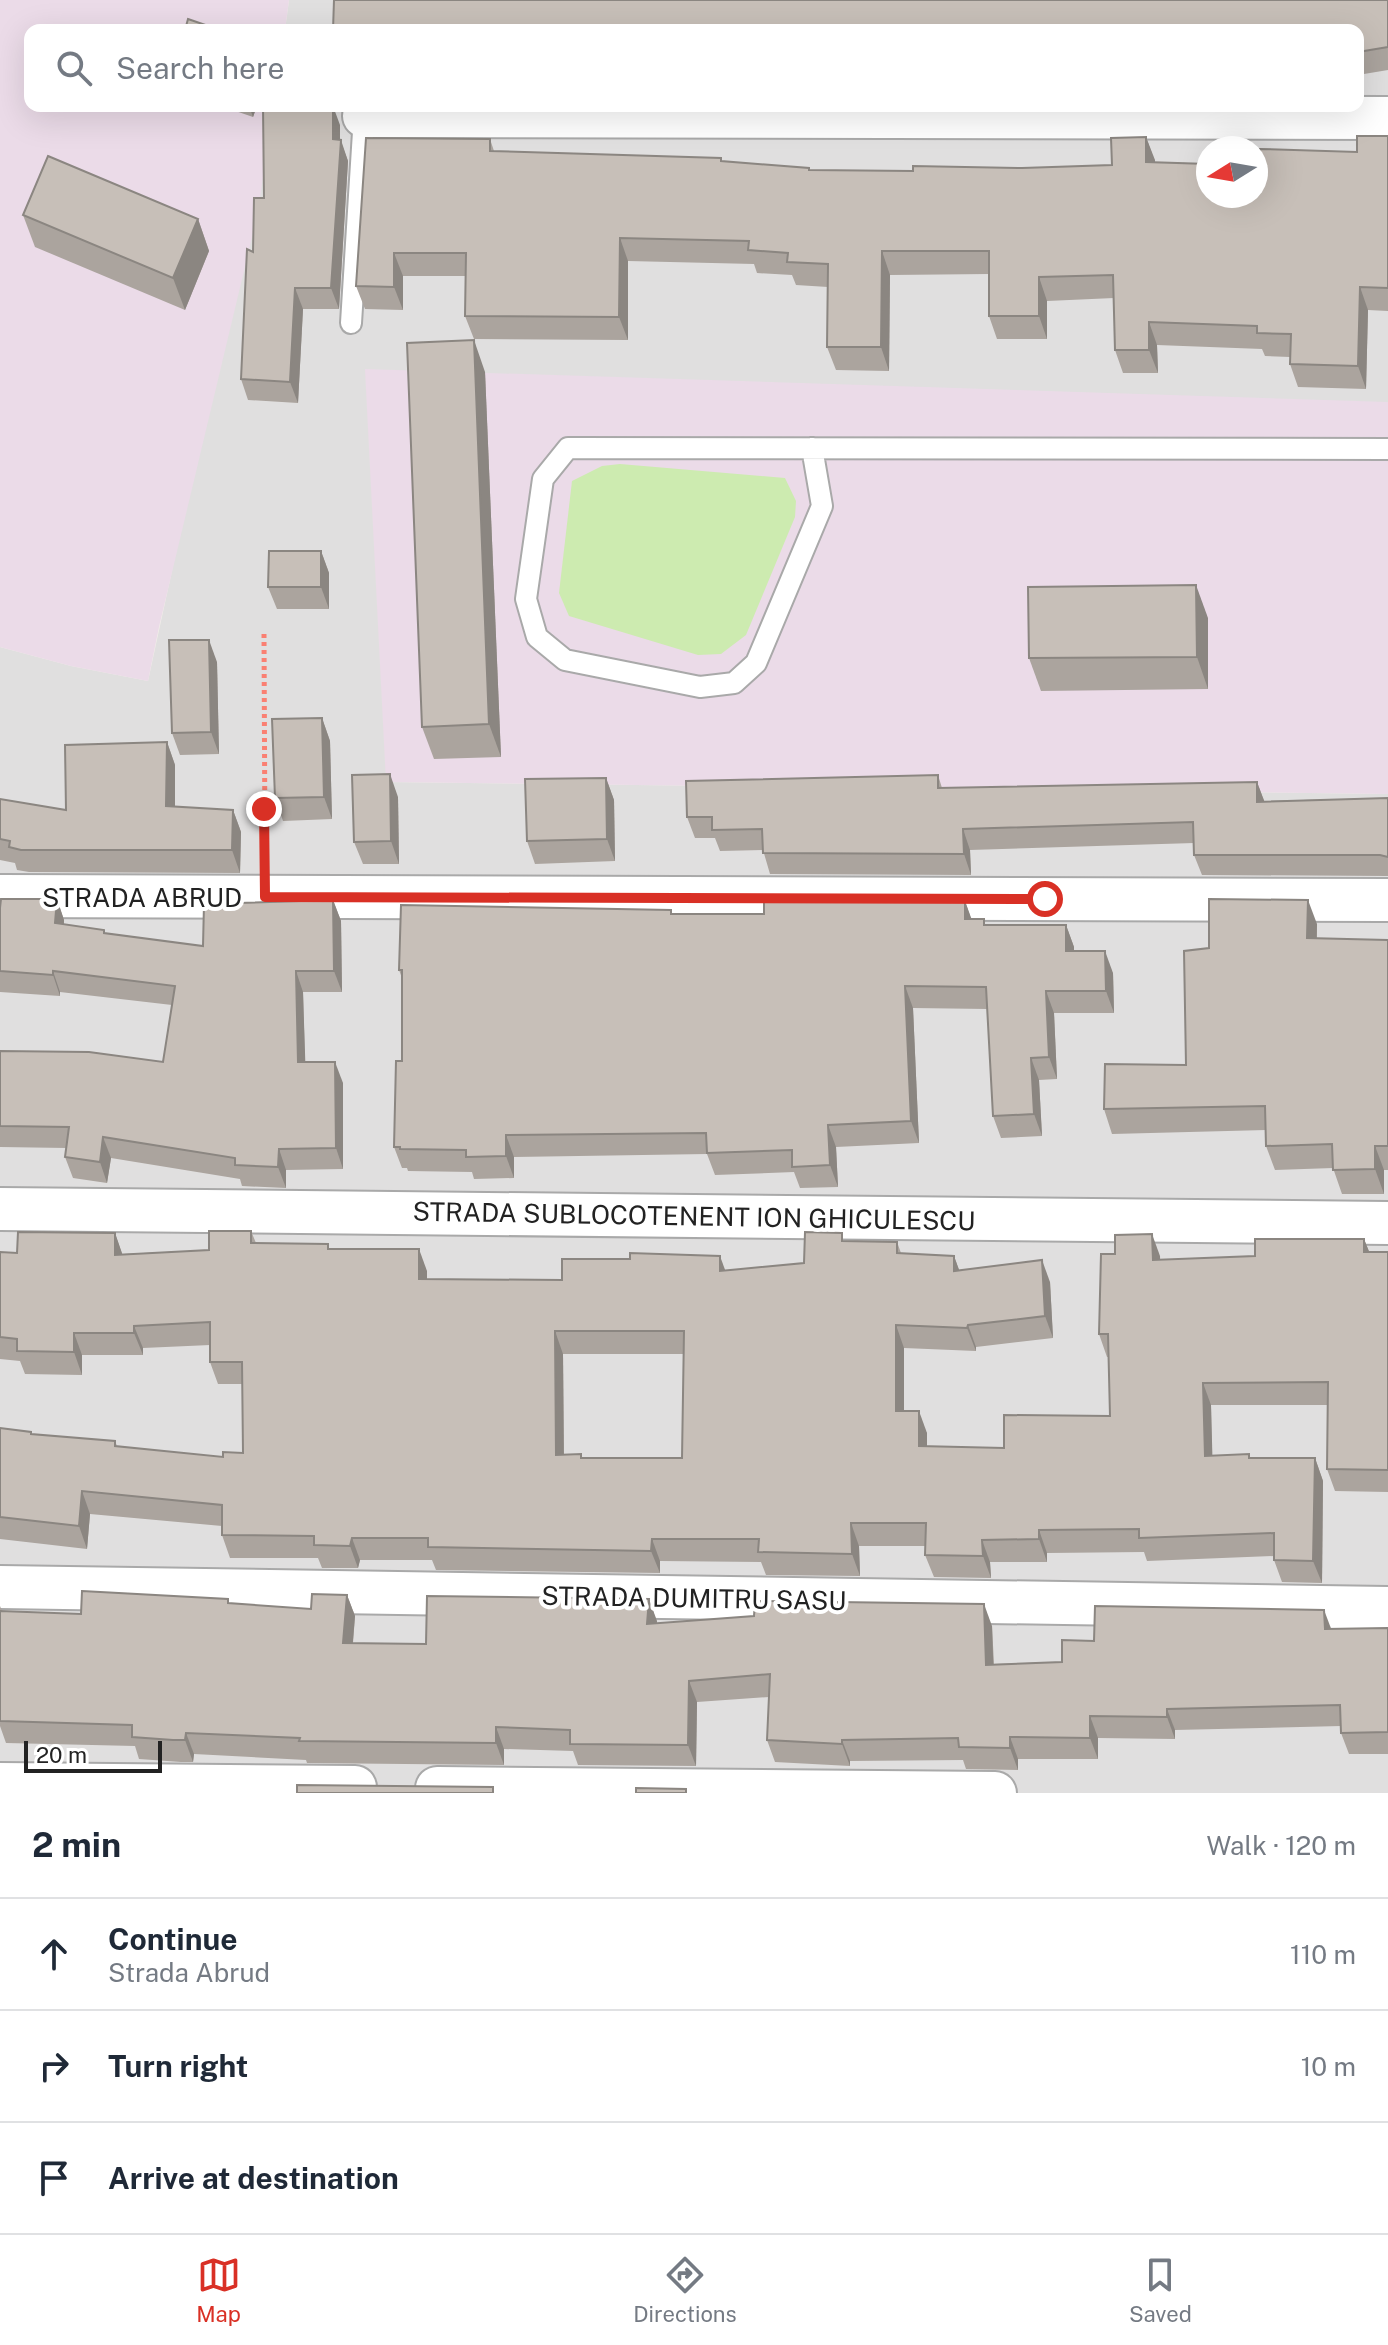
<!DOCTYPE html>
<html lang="en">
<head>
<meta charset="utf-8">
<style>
  body { margin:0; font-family:"Public Sans",sans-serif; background:#f2f2f3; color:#1f2937 }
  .compass { position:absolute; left:1196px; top:136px; width:72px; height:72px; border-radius:50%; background:#fff; box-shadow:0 8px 32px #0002; rotate:259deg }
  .scale { position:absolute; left:24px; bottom:20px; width:138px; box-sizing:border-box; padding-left:8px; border:4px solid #222; border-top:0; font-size:22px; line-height:28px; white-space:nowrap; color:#222; -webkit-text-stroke:6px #fff; paint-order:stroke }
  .stop { position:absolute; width:24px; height:24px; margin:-18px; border:6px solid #d93025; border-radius:50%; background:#fff }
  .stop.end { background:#d93025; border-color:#fff; box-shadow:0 2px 8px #0008 }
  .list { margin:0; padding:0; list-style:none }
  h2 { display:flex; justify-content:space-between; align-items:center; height:104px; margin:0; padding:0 32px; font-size:34px }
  h2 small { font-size:26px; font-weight:400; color:#747a83 }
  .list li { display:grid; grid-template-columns:52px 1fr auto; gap:24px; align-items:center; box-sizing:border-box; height:112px; padding:0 32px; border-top:2px solid #e0e1e3 }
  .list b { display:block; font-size:30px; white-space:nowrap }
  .list p { margin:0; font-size:26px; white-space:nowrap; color:#747a83 }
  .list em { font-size:26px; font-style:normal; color:#747a83 }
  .icon { flex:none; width:44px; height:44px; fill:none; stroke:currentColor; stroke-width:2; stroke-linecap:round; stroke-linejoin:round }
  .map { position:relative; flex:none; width:1388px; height:1793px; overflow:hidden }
  .search { position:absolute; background:#fff; box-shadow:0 8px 32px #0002; left:24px; right:24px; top:24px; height:88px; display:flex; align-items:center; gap:20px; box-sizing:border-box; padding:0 28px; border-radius:16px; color:#747a83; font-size:30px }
  .sheet { height:440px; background:#fff }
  nav { display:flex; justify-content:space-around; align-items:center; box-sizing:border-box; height:112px; border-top:2px solid #e0e1e3; background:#fff; font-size:22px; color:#747a83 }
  nav a { display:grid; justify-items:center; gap:4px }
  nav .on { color:#d93025 }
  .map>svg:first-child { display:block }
</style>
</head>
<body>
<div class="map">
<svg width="1388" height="1793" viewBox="0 0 1388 1793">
  <rect width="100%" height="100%" fill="#f2efe9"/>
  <path fill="#e0dfdf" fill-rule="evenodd" d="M289,0h1099v403l-1002,379 1002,12v999h-1388v-1146l71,19 77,15 125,-575h1085v-76h-1073zM1208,148h48v48h-48z"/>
  <g fill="#ebdbe8">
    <path d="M0,0h289l-4,30h-255v76h243l-15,106 -99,415 -11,54 -77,-15 -71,-19z"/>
    <path d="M365,369l1023,33v392l-1002,-12z"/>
  </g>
  <path fill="#cdebb0" d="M620,464l165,14 11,23 -1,16 -49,118 -25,19 -23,1 -129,-39 -10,-23 13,-112 30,-15z"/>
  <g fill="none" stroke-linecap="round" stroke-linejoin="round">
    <defs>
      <g id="lane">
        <path d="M351,323l13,-207"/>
        <path d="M812,448l10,58 -66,157 -22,20 -34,4 -135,-27 -28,-23 -11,-38 17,-120 25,-31 820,1"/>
      </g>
      <g id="street">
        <path d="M364,116l1024,2"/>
        <path d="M0,896l1388,4"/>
        <path d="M0,1209l1388,14"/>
        <path d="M0,1587l1388,21"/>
        <path d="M0,1784l355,3"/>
        <path d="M437,1788l558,5"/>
      </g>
    </defs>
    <use href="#lane" stroke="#a9a9a9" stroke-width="24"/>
    <use href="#street" stroke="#a9a9a9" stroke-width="46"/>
    <path stroke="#fa8072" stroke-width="5" stroke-dasharray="4 4" stroke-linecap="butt" d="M264,634l1,219"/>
    <use href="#lane" stroke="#fff" stroke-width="20"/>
    <use href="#street" stroke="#fff" stroke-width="42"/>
  </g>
  <g fill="#aba49e" fill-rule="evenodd">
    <path d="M1388,0v70l-30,5v-45z"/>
    <path d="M221,106h36l-4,11z"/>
    <path d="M340,125v15l8,21 -9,148h-36l-5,94 -50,-3 -7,-21 12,-127 11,-54z"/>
    <path d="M1388,136v175l-20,-1 -2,79 -68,-2 -8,-23v-7l-25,-1 -3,-7 -105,-4 1,28h-35l-8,-23 -1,-52 -67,3v38h-50l-8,-23v-42l-99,1 -1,96 -53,-1 -9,-23 1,-60 -32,-2 -4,-10 -35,-2 -3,-9 -126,-3v79l-154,-1 -9,-23 1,-40h-63v34l-38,-1 -9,-23 134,-147 4,12 228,10 88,9 103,1 199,-6 34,-28 9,25 53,34 149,-44z"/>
    <path d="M23,215l175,4 11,32 -24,59 -150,-63z"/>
    <path d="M485,372l16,385 -67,2 -12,-32z"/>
    <path d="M321,551l8,22v36h-52l-9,-22z"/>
    <path d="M1208,618v71l-167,2 -12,-33z"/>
    <path d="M217,662l2,92 -39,1 -8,-22z"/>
    <path d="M322,718l8,23 2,78 -49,2 -8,-23z"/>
    <path d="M167,742l8,23v42l58,3 8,22 -1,41 -211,-1 -12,-2 -2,-7 -15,-3v-61l66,11z"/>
    <path d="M938,775l4,13 315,-6 7,19 124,-3v78l-186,-1 -8,-20v-12l-224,7 1,25 -201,-1 -7,-24 -43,1 -5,-13h-20l-8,-21z"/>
    <path d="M606,778l8,22 1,61 -80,3 -8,-23z"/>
    <path d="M398,797l1,67h-36l-9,-22z"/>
    <path d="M57,899l7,21v4l42,9 97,13 130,-46 8,21 1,71h-39l2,70 38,21v86l-57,1v18l-44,-2 -2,-7 -129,-21 -4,25 -34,-5 -8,-21 2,-9 -67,-1v-96l163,11 9,-57 -112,-13v4l-60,-4v-84z"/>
    <path d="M965,901l6,18 15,6h80l8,22v4l39,22 1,40h-60l3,66 -18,1 3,56 -41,2 -8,-22 -6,-107 -74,-1 6,135 -83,4 2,40 -38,1 -6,-16 -79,3 -8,-21 -193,3v21l-40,1 -2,-7 -64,-1 -1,-3h-5l-8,-21 8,-86v-83l-3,-8 273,-56h92z"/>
    <path d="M1317,924v14l71,2v230h-4v24h-42l-9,-26 -58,2 -9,-24v-16l-154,4 -8,-25 82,-44 23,-117z"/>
    <path d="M251,1231l5,12 72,1 1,5 98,22v8l135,1 164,-9 78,-8 41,-22 52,1 4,11 53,3 5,14 91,12 3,56 -77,9v4l-72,-3v63l23,22v13l77,2 106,-32 -1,-59h-2l-8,-23 61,-78v4l95,-4 109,-17 5,13h19v240l-53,-1 -8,-22 1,-64h-117l1,51 39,2h64l8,23 -1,102 -40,-1 -8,-22v-4l-127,5 -3,-9 -97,1v9h-57l1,16 -57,-1 -9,-22v-9h-66l1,30 -94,-1 -5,-13 -101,-1v12l-224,-3 -4,-10h-72l-2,8h-36l-4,-10h-88l-8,-23v-9l-132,-12 -3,35 -87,-10v-111l32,7 83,6 2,5 106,11 20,-4 -1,-69h-24l-8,-22v-17l-67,3v7h-61v20l-57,-1 -5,-13 -20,-2v-107l17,1 98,-20 7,21 87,-4zM563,1354h121l-2,104h-100l-18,-4z"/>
    <path d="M347,1595l8,21 -2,27 73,1 223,-45 8,24 335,3 2,38 68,-2 32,-21 238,-12 56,-1v126h-39l-8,-21v-7l-166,4v9l-77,-1v21h-80v11l-52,-1 -3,-9 -113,1v5l-75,-4 -8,-22 2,-43 -72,5 -1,64 -118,-1 -5,-14 -69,-2v16l-197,-2 -1,-3 -112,-6 -1,8h-12l-42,-3 -4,-13 -129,-3 -6,-17v-120l2,5 79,3 147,-15 1,4 82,6z"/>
  </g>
  <g fill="#8b8681">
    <path d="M249,106h8l-4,11z"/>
    <path d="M333,106l7,19v19l1,-4 7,21 -9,148 -8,-21z"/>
    <path d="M1146,137l9,23v25l-9,-23z"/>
    <path d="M198,219l11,32 -24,59 -12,-32z"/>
    <path d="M620,238l8,23v79l-9,-23z"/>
    <path d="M882,251l8,24 -1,96 -8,-24z"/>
    <path d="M394,253l9,23v34l-9,-23z"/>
    <path d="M1039,277l8,24v38l-8,-23z"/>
    <path d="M1360,287l8,23 -2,79 -8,-23z"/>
    <path d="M295,288l8,21 -5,94 -8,-21z"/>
    <path d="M1149,322l8,23 1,28 -9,-23z"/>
    <path d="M474,340l11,32 16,385 -12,-33z"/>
    <path d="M321,551l8,22v36l-8,-22z"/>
    <path d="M1196,585l12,33v71l-11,-32z"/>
    <path d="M209,640l8,22 2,92 -8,-22z"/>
    <path d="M322,718l8,23 2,78 -8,-22z"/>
    <path d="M167,742l8,23v64l-9,-23z"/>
    <path d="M390,774l8,23 1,67 -8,-23z"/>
    <path d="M606,778l8,22 1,61 -8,-22z"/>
    <path d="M1257,782l8,21 -8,-1z"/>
    <path d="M233,810l8,22 -1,41 -8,-23z"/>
    <path d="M963,829l7,21 1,25 -7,-21z"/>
    <path d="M57,899l7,21 -1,24 -8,-21z"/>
    <path d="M333,900l8,21 1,71 -8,-21z"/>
    <path d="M1308,900l9,24 -1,38 -9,-24z"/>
    <path d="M965,901l8,22 -8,-4z"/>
    <path d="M1066,925l8,22v26l-8,-22z"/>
    <path d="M1105,951l8,22 1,40 -8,-22z"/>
    <path d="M53,971l7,21v4l-7,-21z"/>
    <path d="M296,971l7,21 3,91 -8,-21z"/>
    <path d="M905,986l8,22 6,135 -8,-22z"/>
    <path d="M1046,991l8,22 3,66 -8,-22z"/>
    <path d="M1031,1058l8,22 3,56 -8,-22z"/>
    <path d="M335,1062l8,21v86l-7,-21z"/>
    <path d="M828,1125l8,22 2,40 -8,-22z"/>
    <path d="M506,1135l8,22v21l-8,-22z"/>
    <path d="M103,1137l8,21 -4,25 -7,-21z"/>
    <path d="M1375,1146l9,24v24l-9,-25z"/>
    <path d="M279,1149l7,21v18l-8,-21z"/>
    <path d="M115,1233l8,23 -8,-1z"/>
    <path d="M1152,1234l8,22 1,27 -8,-23z"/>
    <path d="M1364,1239l9,22 -9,-9z"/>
    <path d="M419,1249l8,22v31l-8,-23z"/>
    <path d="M720,1256l8,22 -8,-7z"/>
    <path d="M954,1256l8,22 -8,-7z"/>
    <path d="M1042,1260l8,22 3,56 -8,-22z"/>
    <path d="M896,1325l8,23v85l-8,-22z"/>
    <path d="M968,1325l8,22v4l-9,-23z"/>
    <path d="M134,1326l9,22v7l-9,-22z"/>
    <path d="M555,1331l8,23 1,123 -8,-22z"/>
    <path d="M74,1333l8,22v20l-8,-23z"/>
    <path d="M1203,1383l8,22 2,73 -8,-22z"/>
    <path d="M919,1411l8,22v36l-8,-23z"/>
    <path d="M1315,1458l8,23 -1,102 -9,-22z"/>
    <path d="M82,1491l8,23 -3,35 -8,-23z"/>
    <path d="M851,1523l8,23 1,30 -8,-22z"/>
    <path d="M1039,1530l8,23v9l-8,-23z"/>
    <path d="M352,1538l8,22 -2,8 -8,-22z"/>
    <path d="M652,1539l8,22v12l-9,-22z"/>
    <path d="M982,1540l8,22 1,16 -8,-22z"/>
    <path d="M347,1595l8,21 -4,48 -8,-21z"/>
    <path d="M649,1599l8,22 -2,24 -8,-21z"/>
    <path d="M984,1604l8,22 2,60 -8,-21z"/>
    <path d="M1324,1610l8,21 -7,-2z"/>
    <path d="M689,1681l8,21 -1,64 -8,-21z"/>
    <path d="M1167,1709l8,21v9l-8,-22z"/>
    <path d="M1090,1716l8,22v21l-8,-21z"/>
    <path d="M496,1727l8,22v16l-8,-22z"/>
    <path d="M186,1733l8,21 -1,8 -8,-22z"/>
    <path d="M1010,1737l8,22v11l-8,-22z"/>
    <path d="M842,1740l8,21v5l-8,-22z"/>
  </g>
  <g fill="#c7bfb8" stroke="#8b8681" stroke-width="2" fill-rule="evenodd">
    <path d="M334,0h1054v47l-30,5v-22h-1025z"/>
    <path d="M188,19l32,11h-35z"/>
    <path d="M263,106h70v33l8,1 -10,148h-36l-5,94 -49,-3 6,-130 6,3 1,-54h10z"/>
    <path d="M1357,136h31v152l-28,-1 -2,79 -68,-2 1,-30 -34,-1v-7l-108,-4v28h-34l-2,-75 -74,2v39h-50v-65h-107l-1,96h-54l1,-83 -41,-2 1,-9 -40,-3 1,-9 -129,-3 -1,79 -154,-1 1,-63h-72v34l-38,-1 10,-148 124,1v12l231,7v3l88,7v2l104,1v-5l109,2 90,-3 -1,-27 35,-1v25l62,2v32h48v-30h3l1,-17 97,3z"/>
    <path d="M48,156l150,63 -25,59 -150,-63z"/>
    <path d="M474,340l15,384 -67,3 -15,-384z"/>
    <path d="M269,551h52v36h-53z"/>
    <path d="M1196,585l1,72 -168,1 -1,-71z"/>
    <path d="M169,640h40l2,92 -39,1z"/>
    <path d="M322,718l2,79 -49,1 -3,-79z"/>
    <path d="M167,742l-1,64 67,4 -1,40h-211l-12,-3 1,-6 -10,-2v-40l66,11 -1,-65z"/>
    <path d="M390,774l1,67 -37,1 -2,-67z"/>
    <path d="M938,775v13l319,-6v20l131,-4v59l-8,-2h-186l-1,-33 -230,7 1,25 -201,-1 -1,-24 -50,1v-13h-25l-1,-36z"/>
    <path d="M606,778l1,61 -80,2 -2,-62z"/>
    <path d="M1,899h56l-2,24 49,7v3l99,13 1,-42 129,-4 1,71h-38l2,91h37l1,86 -57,1 -1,18 -43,-2v-7l-132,-21 -3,25 -35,-5 4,-30 -69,-1v-75l89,1 74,10 12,-76 -122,-15v4l-53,-4v-63z"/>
    <path d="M1209,899l99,1 -1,38 81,2v206h-13v23l-42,1 -1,-26 -66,2 -1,-40 -161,3 1,-45 81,1 -2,-114 25,-3z"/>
    <path d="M764,900l201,1v18h19v6h82v26h39l1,40h-60l3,66 -18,1 3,56 -41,2 -7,-129 -81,-1 6,135 -83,4 2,40 -38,2v-17l-85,3 -1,-20 -200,2v21l-40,1v-7l-66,-1v-2h-6l2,-86h6v-91h-3l2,-65 270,5v4h93z"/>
    <path d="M209,1231h42v12l77,1v5h91v30l143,1v-21h68v-6l90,3v15l84,-8 1,-31 37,1v8l55,1v11l57,3v15l88,-11 3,56 -77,9 -1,3 -71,-3v86h23v35l85,2v-33l106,1 -2,-82h-9l2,-80h14v-19l37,-1 1,26 102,-4v-17h109v13h24v218l-61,-1 1,-87 -125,1 2,73 44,-2v4h66l-2,103 -39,-1v-27l-135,5v-9l-100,1v9l-57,1 1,16 -58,-1 1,-32h-75l1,31 -94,-2 1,-13h-107l-1,12 -223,-4v-9h-76l-2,8 -36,-1v-9l-92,-1v-30l-140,-14 -3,35 -79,-9v-89l31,4v2l84,7v5l108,11v-5l20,1 -1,-91h-32v-40l-76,4v7h-60v19l-57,-1v-12l-17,-2v-85l17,1 1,-21 97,1v22l94,-5zM555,1331h129l-2,127h-101v-4l-25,1z"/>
    <path d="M82,1591l146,8v4l83,6 1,-15 35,1 -4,48 83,1 1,-48 222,3 -2,25 107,-8 1,-15 229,3 2,61 76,-3v-22l32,1 1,-35 229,4 1,19 63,-1v104l-47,1 -1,-28 -173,4v8l-77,-1v22l-80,-1v11l-51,-1 -1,-9 -116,2v4l-75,-4 3,-66 -81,7 -1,64 -118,-1v-14l-74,-3v16l-197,-2 1,-3 -114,-5 -1,7h-12l-41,-3v-12l-132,-4v-110l81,3z"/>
    <path d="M297,1785l196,2v6h-196z"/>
    <path d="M636,1788l50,1v4h-50z"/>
  </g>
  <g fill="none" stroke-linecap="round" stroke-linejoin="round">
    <path stroke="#d93025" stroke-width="10" d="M264,809l1,88 780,2"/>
  </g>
  <g text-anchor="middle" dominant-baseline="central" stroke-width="8" stroke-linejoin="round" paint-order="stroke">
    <g font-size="26" fill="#222" stroke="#fff">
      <text x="142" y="897">STRADA ABRUD</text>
      <text transform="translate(694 1216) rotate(1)">STRADA SUBLOCOTENENT ION GHICULESCU</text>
      <text transform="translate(694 1598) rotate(1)">STRADA DUMITRU SASU</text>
    </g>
  </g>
</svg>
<svg class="compass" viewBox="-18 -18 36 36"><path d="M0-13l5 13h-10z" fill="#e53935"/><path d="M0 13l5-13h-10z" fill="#747a83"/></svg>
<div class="scale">20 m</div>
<div class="stop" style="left:1045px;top:899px"></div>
<div class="stop end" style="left:264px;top:809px"></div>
<div class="search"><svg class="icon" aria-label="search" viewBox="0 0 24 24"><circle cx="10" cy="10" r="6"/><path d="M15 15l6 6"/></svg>Search here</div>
</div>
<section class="sheet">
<h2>2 min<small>Walk · 120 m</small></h2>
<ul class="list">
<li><svg class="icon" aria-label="ahead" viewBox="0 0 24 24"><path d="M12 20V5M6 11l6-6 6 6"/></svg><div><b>Continue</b><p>Strada Abrud</p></div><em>110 m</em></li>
<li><svg class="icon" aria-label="right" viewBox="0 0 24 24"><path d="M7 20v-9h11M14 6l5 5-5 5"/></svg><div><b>Turn right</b></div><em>10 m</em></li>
<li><svg class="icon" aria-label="arrive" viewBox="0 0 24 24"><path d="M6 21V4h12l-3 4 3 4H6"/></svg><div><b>Arrive at destination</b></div></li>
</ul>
</section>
<nav>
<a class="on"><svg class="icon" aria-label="map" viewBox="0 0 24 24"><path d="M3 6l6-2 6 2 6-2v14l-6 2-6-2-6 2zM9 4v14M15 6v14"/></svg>Map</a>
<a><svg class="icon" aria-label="directions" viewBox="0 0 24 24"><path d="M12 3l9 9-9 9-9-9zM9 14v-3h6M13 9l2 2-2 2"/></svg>Directions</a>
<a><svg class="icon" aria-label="saved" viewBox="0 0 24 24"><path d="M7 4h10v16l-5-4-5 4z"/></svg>Saved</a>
</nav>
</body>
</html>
